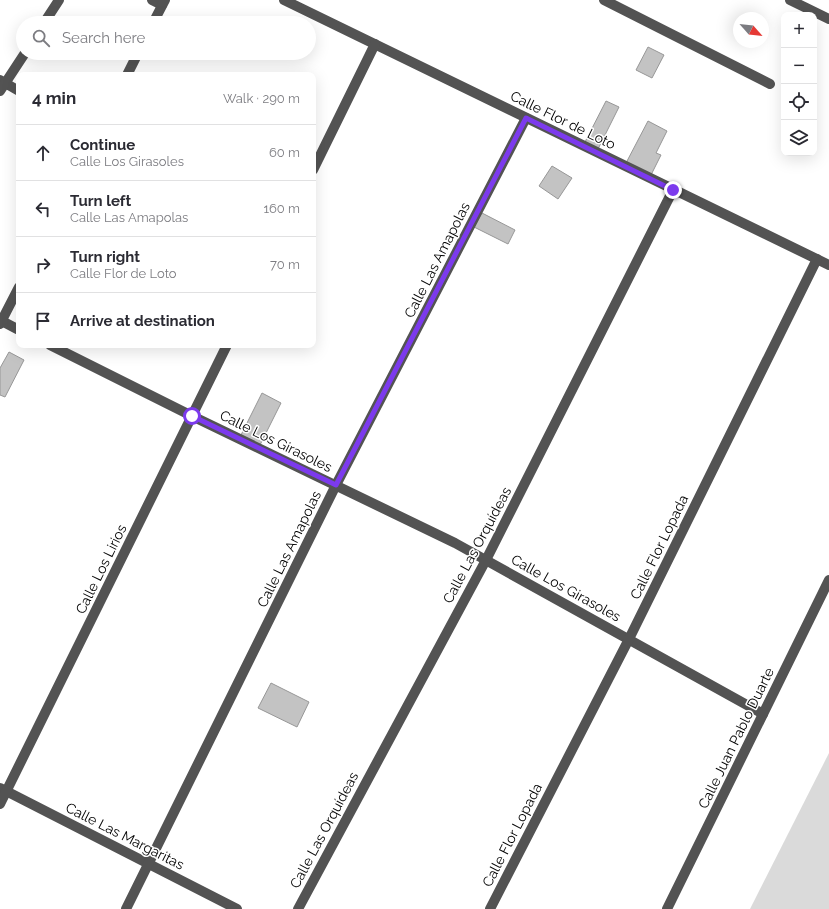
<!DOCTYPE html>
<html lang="en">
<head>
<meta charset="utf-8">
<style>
  body { margin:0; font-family:Raleway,sans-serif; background:#f2f2f3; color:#2b2b33 }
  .controls { position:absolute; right:12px; top:12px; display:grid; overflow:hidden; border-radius:8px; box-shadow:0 4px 16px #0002 }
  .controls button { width:36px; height:36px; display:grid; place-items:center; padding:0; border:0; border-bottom:1px solid #e1e1e2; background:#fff; color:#2b2b33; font:20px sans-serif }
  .compass { position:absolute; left:733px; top:12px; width:36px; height:36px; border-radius:50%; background:#fff; box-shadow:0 4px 16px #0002; rotate:117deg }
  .stop { position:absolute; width:12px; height:12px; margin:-9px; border:3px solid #7c3aed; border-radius:50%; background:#fff }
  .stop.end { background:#7c3aed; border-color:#fff; box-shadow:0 1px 4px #0008 }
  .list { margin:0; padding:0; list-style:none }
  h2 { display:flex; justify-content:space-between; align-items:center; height:52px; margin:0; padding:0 16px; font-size:17px }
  h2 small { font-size:13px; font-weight:400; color:#7c7c81 }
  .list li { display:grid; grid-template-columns:26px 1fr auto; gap:12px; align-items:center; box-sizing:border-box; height:56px; padding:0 16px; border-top:1px solid #e1e1e2 }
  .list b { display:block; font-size:15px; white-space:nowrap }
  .list p { margin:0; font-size:13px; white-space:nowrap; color:#7c7c81 }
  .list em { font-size:13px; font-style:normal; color:#7c7c81 }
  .icon { flex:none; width:22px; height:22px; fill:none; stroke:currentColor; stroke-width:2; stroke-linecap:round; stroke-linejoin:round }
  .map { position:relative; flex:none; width:829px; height:909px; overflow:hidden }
  .search { position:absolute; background:#fff; box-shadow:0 4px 16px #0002; left:16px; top:16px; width:300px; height:44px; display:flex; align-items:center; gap:10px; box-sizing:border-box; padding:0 14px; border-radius:22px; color:#7c7c81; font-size:15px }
  .panel { position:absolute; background:#fff; box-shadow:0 4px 16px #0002; left:16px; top:72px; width:300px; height:276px; border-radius:8px }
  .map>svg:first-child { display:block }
</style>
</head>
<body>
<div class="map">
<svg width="829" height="909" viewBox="0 0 829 909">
  <rect width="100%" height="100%" fill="#fff"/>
  <path fill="#dadada" d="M829,753v156h-79z"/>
  <g fill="#c3c3c3" stroke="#979797">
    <path d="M648,47l16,8 -12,23 -16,-8z"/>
    <path d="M606,101l13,6 -21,42 -13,-7z"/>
    <path d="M648,121l19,10 -11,22 5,2 -10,20 -25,-12z"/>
    <path d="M552,166l20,12 -14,21 -19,-13z"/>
    <path d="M482,213l33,17 -7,14 -34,-17z"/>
    <path d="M9,352l15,8 -19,37 -5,-2v-27z"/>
    <path d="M262,393l19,10 -22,44 -19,-10z"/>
    <path d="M271,683l38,19 -12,25 -39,-19z"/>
  </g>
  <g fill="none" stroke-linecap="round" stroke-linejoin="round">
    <g stroke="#535353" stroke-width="10">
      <path d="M152,0l10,5"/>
      <path d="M284,0l545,265"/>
      <path d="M604,0l166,84"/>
      <path d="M790,0l39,19"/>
      <path d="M44,23l15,-23"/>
      <path d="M153,23l12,-23"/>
      <path d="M127,75l11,-22"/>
      <path d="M0,80l19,11"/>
      <path d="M0,91l25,-38"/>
      <path d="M313,170l62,-126"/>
      <path d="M0,320l19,10"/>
      <path d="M0,324l19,-37"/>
      <path d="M50,345l142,71 263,127 308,171"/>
      <path d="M0,788l237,121"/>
      <path d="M0,804l227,-459"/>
      <path d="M126,909l210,-424 190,-367"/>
      <path d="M298,909l188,-349 187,-370"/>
      <path d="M490,909l139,-270 188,-380"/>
      <path d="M667,909l162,-329"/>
    </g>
  </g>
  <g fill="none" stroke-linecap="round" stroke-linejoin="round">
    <path stroke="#7c3aed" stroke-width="5" d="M192,416l144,69 190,-367 147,72"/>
  </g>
  <g text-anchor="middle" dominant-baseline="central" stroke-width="3" stroke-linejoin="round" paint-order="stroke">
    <g font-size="14" fill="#000" stroke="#fff">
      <text transform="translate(563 120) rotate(26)">Calle Flor de Loto</text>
      <text transform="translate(437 260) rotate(-63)">Calle Las Amapolas</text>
      <text transform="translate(276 441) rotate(26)">Calle Los Girasoles</text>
      <text transform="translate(477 545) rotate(-62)">Calle Las Orquídeas</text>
      <text transform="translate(659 547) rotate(-64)">Calle Flor Lopada</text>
      <text transform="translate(289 549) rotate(-64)">Calle Las Amapolas</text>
      <text transform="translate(101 569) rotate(-64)">Calle Los Lirios</text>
      <text transform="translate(566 588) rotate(29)">Calle Los Girasoles</text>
      <text transform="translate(736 738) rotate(-64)">Calle Juan Pablo Duarte</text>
      <text transform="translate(324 830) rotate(-62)">Calle Las Orquídeas</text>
      <text transform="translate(512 835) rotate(-63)">Calle Flor Lopada</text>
      <text transform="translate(125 836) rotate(27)">Calle Las Margaritas</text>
    </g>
  </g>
</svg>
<div class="controls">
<button>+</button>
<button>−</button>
<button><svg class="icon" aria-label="locate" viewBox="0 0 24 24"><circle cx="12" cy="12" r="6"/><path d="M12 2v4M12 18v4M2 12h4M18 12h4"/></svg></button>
<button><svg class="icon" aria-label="layers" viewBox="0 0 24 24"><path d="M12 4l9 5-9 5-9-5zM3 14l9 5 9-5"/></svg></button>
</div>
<svg class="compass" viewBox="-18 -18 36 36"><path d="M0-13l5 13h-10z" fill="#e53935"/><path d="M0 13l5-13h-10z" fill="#7c7c81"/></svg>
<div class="stop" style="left:192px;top:416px"></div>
<div class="stop end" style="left:673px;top:190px"></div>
<div class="search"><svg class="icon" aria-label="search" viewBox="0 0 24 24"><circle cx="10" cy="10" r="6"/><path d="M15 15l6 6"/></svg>Search here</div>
<section class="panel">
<h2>4 min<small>Walk · 290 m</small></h2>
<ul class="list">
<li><svg class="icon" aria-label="ahead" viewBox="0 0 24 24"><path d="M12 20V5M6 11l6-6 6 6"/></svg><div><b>Continue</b><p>Calle Los Girasoles</p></div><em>60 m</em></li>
<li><svg class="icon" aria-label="left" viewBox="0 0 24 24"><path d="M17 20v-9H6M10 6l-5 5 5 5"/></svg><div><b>Turn left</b><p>Calle Las Amapolas</p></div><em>160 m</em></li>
<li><svg class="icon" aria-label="right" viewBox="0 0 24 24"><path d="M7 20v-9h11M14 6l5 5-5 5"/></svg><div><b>Turn right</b><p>Calle Flor de Loto</p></div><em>70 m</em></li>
<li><svg class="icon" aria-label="arrive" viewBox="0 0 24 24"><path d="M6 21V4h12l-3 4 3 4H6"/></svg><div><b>Arrive at destination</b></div></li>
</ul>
</section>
</div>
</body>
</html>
